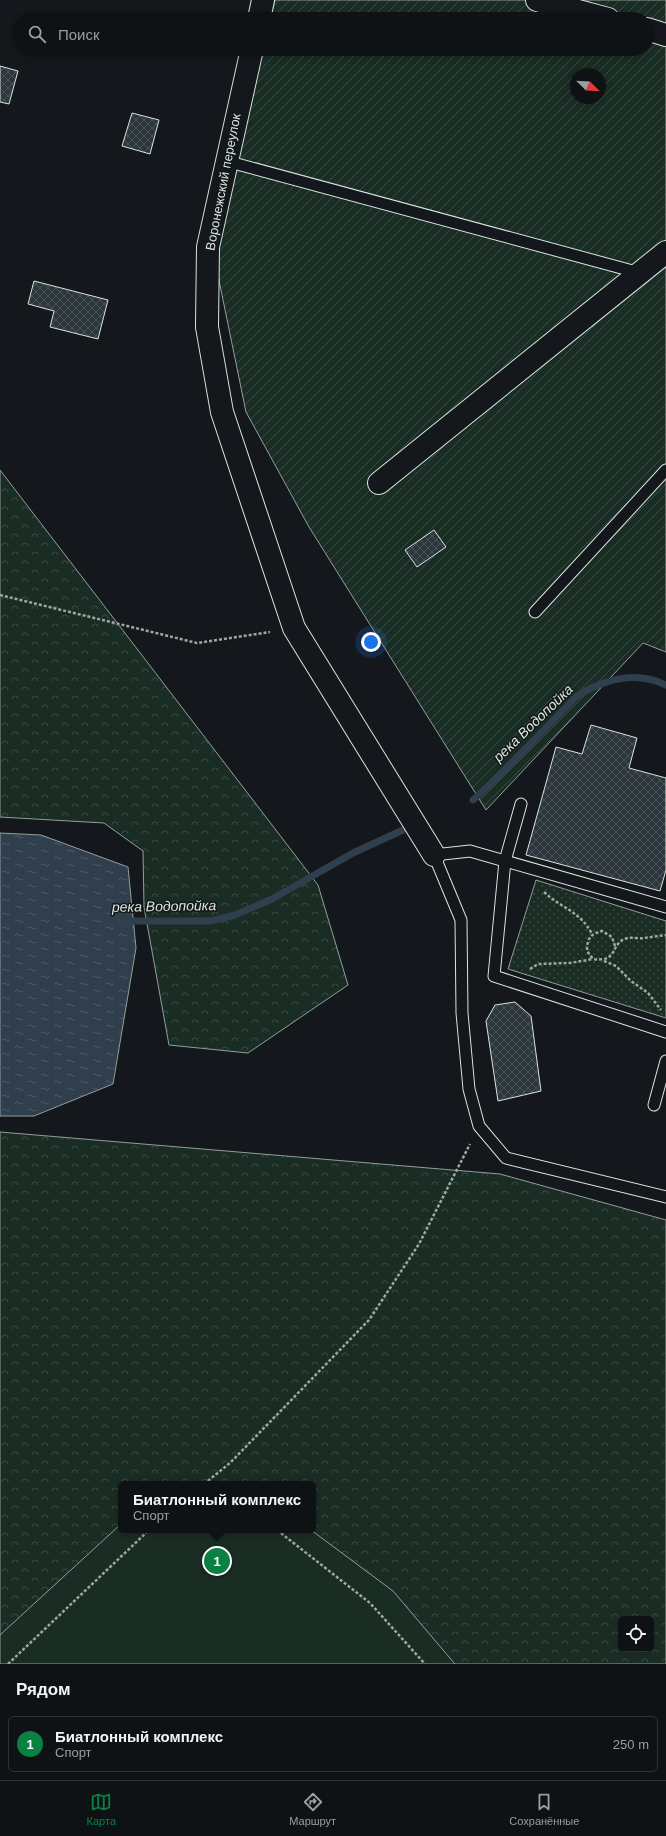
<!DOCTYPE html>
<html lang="ru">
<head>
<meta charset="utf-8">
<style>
  body { margin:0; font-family:Helvetica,sans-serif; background:#181b1e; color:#f1f3f6 }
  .controls { position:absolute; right:12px; bottom:12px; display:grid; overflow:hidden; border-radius:6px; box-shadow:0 2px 6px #0003 }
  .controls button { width:36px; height:36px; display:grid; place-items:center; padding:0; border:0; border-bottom:1px solid #2f3234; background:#0f1215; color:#f1f3f6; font:20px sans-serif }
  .compass { position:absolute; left:570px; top:68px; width:36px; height:36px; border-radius:50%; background:#0f1215; box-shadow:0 2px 6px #0003; rotate:114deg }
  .you { position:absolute; left:371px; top:642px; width:14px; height:14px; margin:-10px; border:3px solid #fff; border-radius:50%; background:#1a73e8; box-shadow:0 0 0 6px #1a73e833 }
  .badge { display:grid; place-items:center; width:26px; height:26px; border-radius:50%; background:#0b8043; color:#fff; font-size:13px; font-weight:700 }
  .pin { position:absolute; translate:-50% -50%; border:2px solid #fff; box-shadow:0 1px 4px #0006 }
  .popup { position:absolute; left:118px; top:1481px; width:198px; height:52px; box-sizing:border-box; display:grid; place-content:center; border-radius:6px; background:#0f1215; filter:drop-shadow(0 1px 3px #0005); font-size:13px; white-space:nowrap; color:#9b9ea0 }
  .popup b { font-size:15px; color:#f1f3f6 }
  .popup::after { content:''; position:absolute; left:50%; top:100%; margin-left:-8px; border:8px solid transparent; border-top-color:#0f1215 }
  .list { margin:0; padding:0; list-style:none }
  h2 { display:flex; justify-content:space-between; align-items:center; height:52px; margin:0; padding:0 16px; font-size:17px }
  h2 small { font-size:13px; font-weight:400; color:#9b9ea0 }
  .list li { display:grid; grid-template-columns:26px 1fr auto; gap:12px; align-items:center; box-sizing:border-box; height:56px; margin:0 8px 8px; padding:0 8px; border:1px solid #2f3234; border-radius:6px }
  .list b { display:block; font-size:15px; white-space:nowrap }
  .list p { margin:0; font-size:13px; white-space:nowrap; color:#9b9ea0 }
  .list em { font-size:13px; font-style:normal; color:#9b9ea0 }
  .icon { flex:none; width:22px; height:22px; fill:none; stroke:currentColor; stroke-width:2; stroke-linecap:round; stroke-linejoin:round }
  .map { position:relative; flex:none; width:666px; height:1664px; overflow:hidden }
  .search { position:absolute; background:#0f1215; box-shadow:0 2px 6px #0003; left:12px; right:12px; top:12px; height:44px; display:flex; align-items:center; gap:10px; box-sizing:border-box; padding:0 14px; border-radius:22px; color:#9b9ea0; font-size:15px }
  .sheet { height:116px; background:#0f1215 }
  nav { display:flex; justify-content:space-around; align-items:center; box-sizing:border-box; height:56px; border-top:1px solid #2f3234; background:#0f1215; font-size:11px; color:#9b9ea0 }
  nav a { display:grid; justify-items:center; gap:2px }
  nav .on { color:#0b8043 }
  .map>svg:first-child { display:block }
</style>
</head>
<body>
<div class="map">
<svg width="666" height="1664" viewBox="0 0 666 1664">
  <defs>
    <pattern id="grass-dots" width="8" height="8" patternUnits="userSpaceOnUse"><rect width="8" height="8" fill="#1a2d24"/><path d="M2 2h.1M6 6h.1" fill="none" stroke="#3b4b43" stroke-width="1.8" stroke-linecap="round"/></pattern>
    <pattern id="forest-crowns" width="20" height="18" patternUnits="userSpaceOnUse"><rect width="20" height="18" fill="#1a2d24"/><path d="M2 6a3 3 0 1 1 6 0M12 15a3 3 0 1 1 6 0" fill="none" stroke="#3b4b43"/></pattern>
    <pattern id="garden-furrows" width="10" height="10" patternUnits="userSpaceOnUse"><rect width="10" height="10" fill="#1a2d24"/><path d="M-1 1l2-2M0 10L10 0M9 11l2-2" fill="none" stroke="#3b4b43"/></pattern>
    <pattern id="water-ripples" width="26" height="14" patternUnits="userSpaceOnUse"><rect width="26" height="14" fill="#2f3f4d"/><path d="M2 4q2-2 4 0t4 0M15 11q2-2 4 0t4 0" fill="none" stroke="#4c5b66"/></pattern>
    <pattern id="building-cross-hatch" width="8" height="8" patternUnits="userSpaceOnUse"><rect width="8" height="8" fill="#2c363c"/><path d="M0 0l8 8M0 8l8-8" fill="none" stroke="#4a5358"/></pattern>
  </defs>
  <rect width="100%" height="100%" fill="#14181c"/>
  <path fill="url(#grass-dots)" stroke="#939e99" d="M536,880l130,41v97l-158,-49z"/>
  <g fill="url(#forest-crowns)" stroke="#939e99" fill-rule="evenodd">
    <path d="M0,470l318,415 30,100 -100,68 -79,-8 -25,-138 -1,-56 -39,-28 -104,-6z"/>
    <path d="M0,1132l500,42 166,46v444h-666zM121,1484h192v46h-192zM621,1619h30v30h-30z"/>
  </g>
  <path fill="url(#garden-furrows)" stroke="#939e99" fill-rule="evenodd" d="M275,0h391v652l-23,-9 -157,167 -177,-283 -63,-115 -32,-156 49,-207h384v-30h-377zM576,74h24v24h-24z"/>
  <path fill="#1a2d24" stroke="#939e99" d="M121,1524v6h190l82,61 62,73h-455v-29z"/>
  <path fill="url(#water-ripples)" stroke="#939e99" d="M0,833l41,2 87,32 8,81 -23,136 -79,32h-34z"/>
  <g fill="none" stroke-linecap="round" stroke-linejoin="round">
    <g stroke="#2f3f4d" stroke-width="7">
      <path d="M473,800l24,-22 80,-82c28,-17 58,-26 89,-11"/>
      <path d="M124,921h87l24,-6 37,-16 81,-46 50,-23"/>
    </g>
  </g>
  <g fill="url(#building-cross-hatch)" stroke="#d8e6dc">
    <path d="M0,66l18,5 -9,33 -9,-2z"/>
    <path d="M132,113l27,7 -9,34 -28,-8z"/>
    <path d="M34,281l74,19 -10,39 -48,-12 4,-16 -26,-7z"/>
    <path d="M434,530l12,17 -29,20 -12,-17z"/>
    <path d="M591,725l46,13 -8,30 37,10v92l-6,21 -134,-36 30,-108 26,7z"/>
    <path d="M515,1002l16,14 10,75 -43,10 -12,-80 9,-16z"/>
  </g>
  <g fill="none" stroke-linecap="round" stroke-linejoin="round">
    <defs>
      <g id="service">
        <path d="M226,161l414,112"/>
        <path d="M535,612l131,-142"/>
        <path d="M521,804l-16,57 -11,115 172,56"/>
        <path d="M666,907l-196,-56 -36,4 27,65 1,93 7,76 10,37 27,32 160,39"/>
        <path d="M654,1105l12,-44"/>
      </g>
      <g id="minor">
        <path d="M537,0l71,19"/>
        <path d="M259,19l4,-19"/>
        <path d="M647,29l19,6"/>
        <path d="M252,49l-44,198 -1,80 15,85 72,216 140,227"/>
        <path d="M379,483l287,-231"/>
      </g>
    </defs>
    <use href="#service" stroke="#d8e6dc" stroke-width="13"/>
    <use href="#minor" stroke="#d8e6dc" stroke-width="24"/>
    <g stroke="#9da8a2" stroke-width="2.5" stroke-dasharray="3 2" stroke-linecap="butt">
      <path d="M0,595l197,48 73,-11"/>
      <path d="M544,892c18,17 35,18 48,42"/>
      <path d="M615,946l-3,-9 -10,-6c-12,3 -15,8 -15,20l6,8c27,4 16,-17 35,-21 5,-1 11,1 16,0 7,-1 14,-2 22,-3"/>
      <path d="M604,961l12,5 15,15 17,12 13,17"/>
      <path d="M530,969l8,-5 32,-1 23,-4"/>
      <path d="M204,1484l26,-21 139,-143 50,-76 51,-100"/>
      <path d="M277,1530l93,73 55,61"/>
      <path d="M8,1664l140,-133 10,-1"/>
    </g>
    <use href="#service" stroke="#14181c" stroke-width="11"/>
    <use href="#minor" stroke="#14181c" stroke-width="22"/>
  </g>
  <g text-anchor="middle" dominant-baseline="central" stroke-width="3" stroke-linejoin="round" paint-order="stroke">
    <g font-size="13" fill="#d8e6dc" stroke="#14181c">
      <text transform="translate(223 182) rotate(-79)">Воронежский переулок</text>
    </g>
    <g font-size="14" font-style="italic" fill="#d8e6dc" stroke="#14181c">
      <text transform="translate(533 723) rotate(-44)">река Водопойка</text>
      <text transform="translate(164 906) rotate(-1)">река Водопойка</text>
    </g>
  </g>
</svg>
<div class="controls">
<button><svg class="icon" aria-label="locate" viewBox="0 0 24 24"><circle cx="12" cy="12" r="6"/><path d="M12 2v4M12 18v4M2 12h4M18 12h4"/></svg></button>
</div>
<svg class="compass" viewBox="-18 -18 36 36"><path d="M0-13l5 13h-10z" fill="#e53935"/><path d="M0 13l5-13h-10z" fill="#9b9ea0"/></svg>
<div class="you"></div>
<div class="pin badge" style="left:217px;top:1561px">1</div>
<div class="popup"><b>Биатлонный комплекс</b>Спорт</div>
<div class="search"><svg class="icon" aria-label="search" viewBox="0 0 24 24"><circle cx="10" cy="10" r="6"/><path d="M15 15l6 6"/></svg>Поиск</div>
</div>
<section class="sheet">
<h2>Рядом<small></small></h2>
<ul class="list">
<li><span class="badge">1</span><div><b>Биатлонный комплекс</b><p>Спорт</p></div><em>250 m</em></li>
</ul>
</section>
<nav>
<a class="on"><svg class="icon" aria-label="map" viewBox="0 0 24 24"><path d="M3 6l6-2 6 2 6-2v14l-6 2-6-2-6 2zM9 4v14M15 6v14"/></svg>Карта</a>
<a><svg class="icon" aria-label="directions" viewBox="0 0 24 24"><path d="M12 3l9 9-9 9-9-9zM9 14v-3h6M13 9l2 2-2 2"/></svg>Маршрут</a>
<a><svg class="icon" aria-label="saved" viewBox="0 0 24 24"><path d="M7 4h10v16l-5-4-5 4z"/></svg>Сохранённые</a>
</nav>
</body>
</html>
